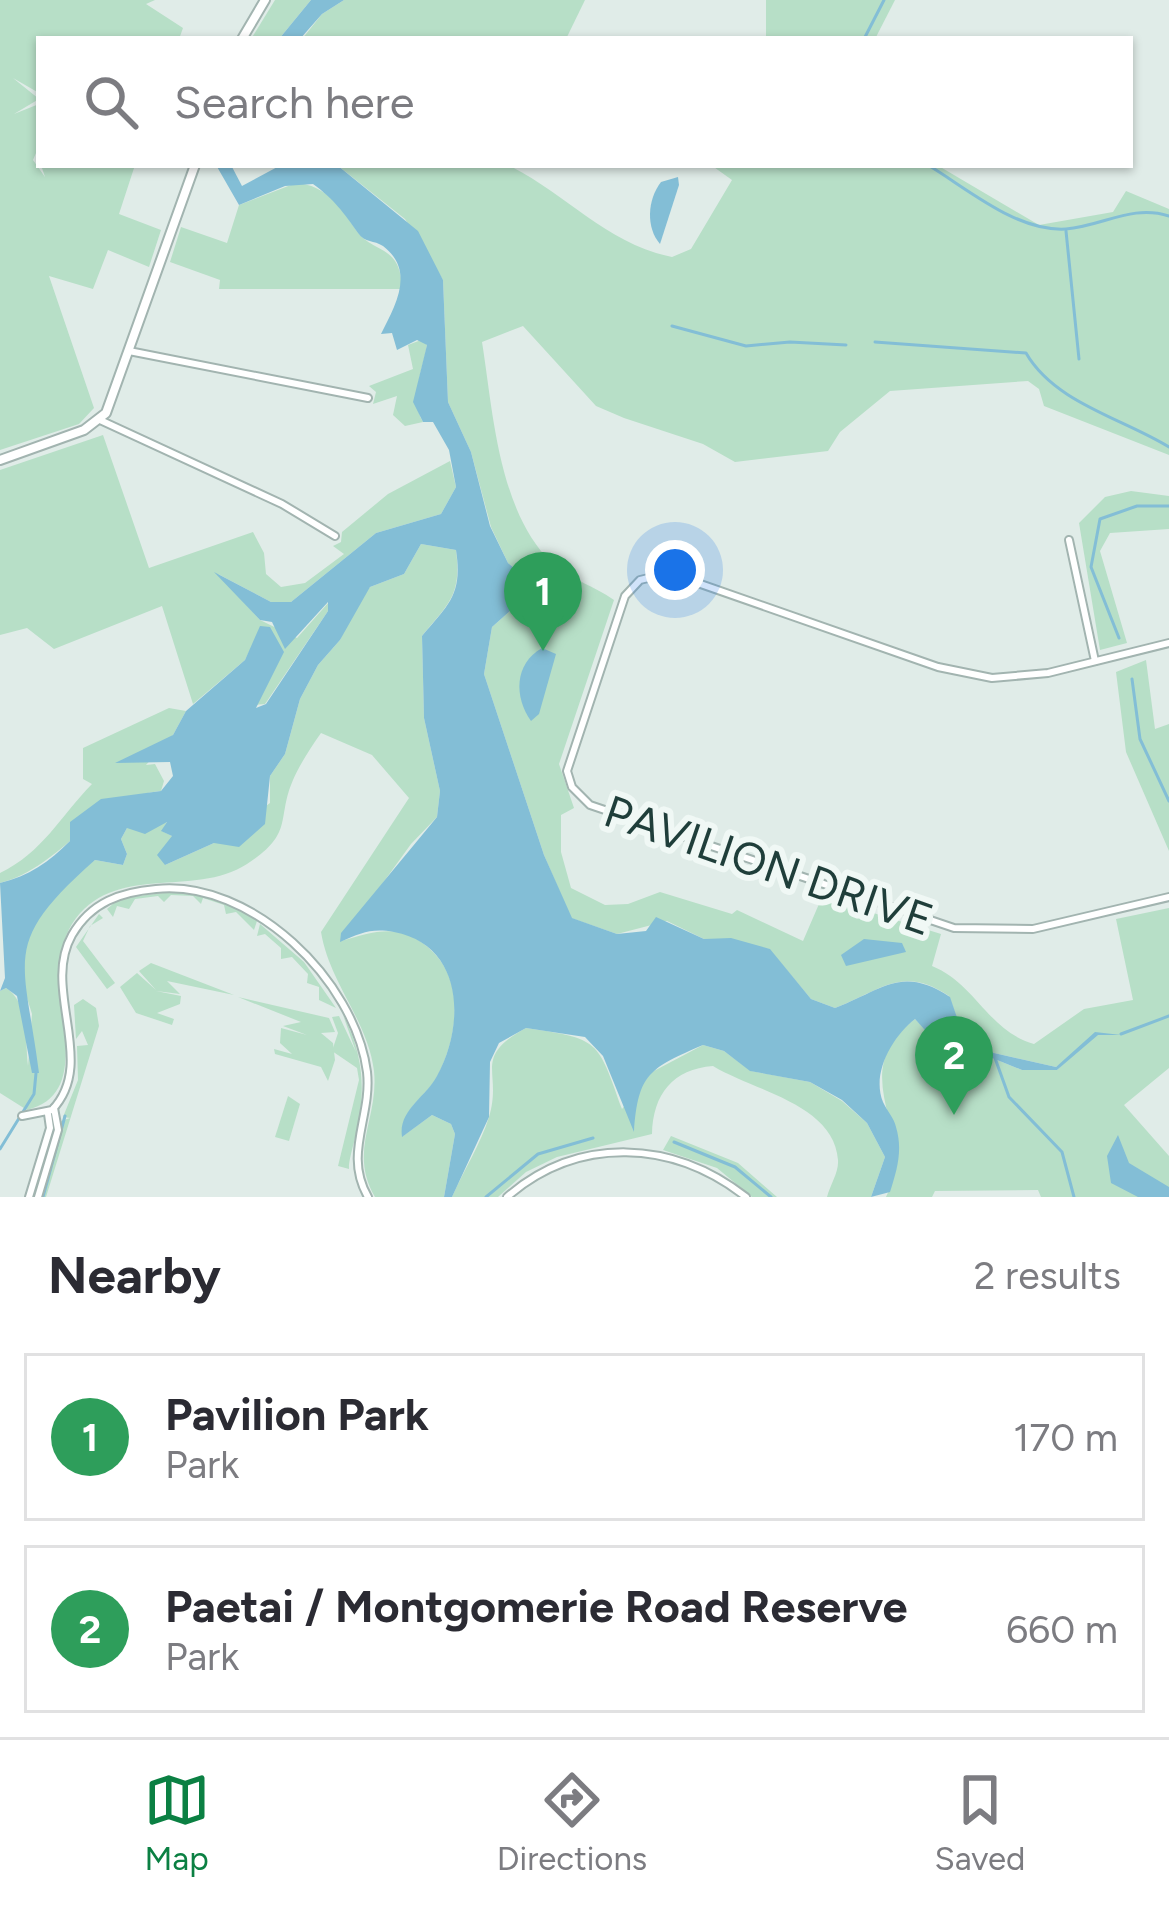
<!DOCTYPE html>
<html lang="en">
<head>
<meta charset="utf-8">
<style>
  body { margin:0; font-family:Figtree,sans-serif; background:#f7f7f7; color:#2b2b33 }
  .you { position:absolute; left:675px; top:570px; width:42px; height:42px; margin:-30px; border:9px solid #fff; border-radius:50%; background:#1a73e8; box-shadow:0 0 0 18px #1a73e833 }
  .badge { display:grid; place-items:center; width:78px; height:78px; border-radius:50%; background:#0b8043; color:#fff; font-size:39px; font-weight:700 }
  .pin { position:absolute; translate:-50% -99px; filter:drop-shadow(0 3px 6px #0008) }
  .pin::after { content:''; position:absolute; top:63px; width:42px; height:36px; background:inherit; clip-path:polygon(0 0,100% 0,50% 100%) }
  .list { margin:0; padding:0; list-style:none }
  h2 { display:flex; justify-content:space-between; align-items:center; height:156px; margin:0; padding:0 48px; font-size:51px }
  h2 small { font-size:39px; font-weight:400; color:#7c7c81 }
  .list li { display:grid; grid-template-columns:78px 1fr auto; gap:36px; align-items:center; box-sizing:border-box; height:168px; margin:0 24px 24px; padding:0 24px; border:3px solid #e1e1e2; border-radius:0px }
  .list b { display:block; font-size:45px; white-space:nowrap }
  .list p { margin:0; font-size:39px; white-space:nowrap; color:#7c7c81 }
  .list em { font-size:39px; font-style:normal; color:#7c7c81 }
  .icon { flex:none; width:66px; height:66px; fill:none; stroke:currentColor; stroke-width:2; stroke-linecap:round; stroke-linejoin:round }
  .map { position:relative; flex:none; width:1169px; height:1197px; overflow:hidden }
  .search { position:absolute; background:#fff; box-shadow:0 3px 9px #0004; left:36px; right:36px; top:36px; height:132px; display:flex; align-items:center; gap:30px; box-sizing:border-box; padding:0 42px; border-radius:0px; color:#7c7c81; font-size:45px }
  .sheet { height:540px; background:#fff }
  nav { display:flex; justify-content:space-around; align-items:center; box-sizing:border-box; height:168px; border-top:3px solid #e1e1e2; background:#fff; font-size:33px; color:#7c7c81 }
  nav a { display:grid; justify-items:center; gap:6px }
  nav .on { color:#0b8043 }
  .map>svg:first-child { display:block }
</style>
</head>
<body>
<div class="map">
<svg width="1169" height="1197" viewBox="0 0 1169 1197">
  <rect width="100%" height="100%" fill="#e0ece8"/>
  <g fill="#b7dfc7">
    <path d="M0,0h155l-9,4 37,24 -4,11h-140v54l-26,-15 26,21 -25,15 25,-10v42l-6,14 12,17 -4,-12h94l-16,49 42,16 -12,37 -41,-17 -15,39 -44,-13 45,132 -15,16 -79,26z"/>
    <path d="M275,0h36l-32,39h-28z"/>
    <path d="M344,0h241l-19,39h-264l20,-25z"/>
    <path d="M766,0h129l-20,39h-109z"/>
    <path d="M337,165c28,0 159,-7 175,2 56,29 96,77 160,90l19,-8 41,-69 -21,-15h226l102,60 74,-13 13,-21 43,18v246l-125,-49 -5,-17 -11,-8 -138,10 -50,41 -12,19 -93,11 -32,-18 -79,-26 -28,-12 -73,-80 -41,16c11,68 16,168 69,220 16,16 44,24 63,38l-55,164 15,44 -13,7v37l10,36 34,17 23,-1 32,-12 72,22 5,-4 66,31 19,-44 119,37 -9,32c43,17 56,65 102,78l50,-35 49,-9 -17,-81 53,-11v160l-45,37 45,51v41h-128l-3,-7 -103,1 -3,6h-46c34,-67 -45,-121 29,-178l25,27 8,-6 74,30h35l20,-19 -21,16 -62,-14 -30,-15 -15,-42c-47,-31 -67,-6 -114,12l-24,-9 -42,-50 -65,-10 -37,-18 -50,13 -46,-16 -27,-63 -60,-181 8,-47 28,-25h12l6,-14 -30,-25 -17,-36 -20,-75 -23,-50 -5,-122 -38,-61z"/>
    <path d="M296,183c30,2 45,24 60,47 16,24 45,13 46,59h-183l1,-9 -50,-18 11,-35 46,16 12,-38z"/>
    <path d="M421,340l6,5c-4,24 -18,54 -4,77l-18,4 -12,-11 4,-19 -24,8 3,-12 -7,-6 44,-17 -5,-24z"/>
    <path d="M103,435l46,133 104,-36 11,21 2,21 15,13 24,-4 39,-29 -11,-8 8,-4 1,-10 46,-38 62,-33 6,26 -15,27 -65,19 -85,69h-20l-53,-28 42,46 37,18 32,-36 -1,9 -63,93 -11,1 29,-53 -23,-22 -15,30 -52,44 -31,-98 -108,43 -27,-21 -27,7v-165z"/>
    <path d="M1131,491l38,5v33l-59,4 -10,18 27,92 -27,7 -21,-127 26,-26z"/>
    <path d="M421,544l35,6c6,46 -8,54 -34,86l2,82 16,73 -3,26 -26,27 -70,97c35,-10 62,-20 93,12 31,32 23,84 4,122 -12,23 -38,33 -35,61l29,-21 19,9 4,10 -11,63h-69c-27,-46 4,-79 -1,-126 -6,-50 -45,-89 -53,-139l88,-134 -37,-43 -51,-22c-10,14 -21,31 -28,47 -17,39 2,53 -46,84 -54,35 -134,-3 -175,60 -36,57 32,167 -45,186l-27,-17v-102l6,-3c23,14 19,53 22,78l4,-52 -16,-51 5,-29 44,-51 30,-23 28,5 4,-11 -6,-15 6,-11 40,-6 -5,9 10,5 -7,29 49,-22 56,-40v-27l15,-22 15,-55 18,-34 22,-25 15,-35 15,-18 34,-13z"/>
    <path d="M1146,660l9,69 14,-5v127l-43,-99 -10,-80z"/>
    <path d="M169,708l17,3 -13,24 -27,30 9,-1 9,17 -3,10c-66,6 -98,76 -161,92v-10c43,-21 59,-55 92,-89l-9,-5v-31z"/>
    <path d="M190,890l48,17 19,14 -3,9 -18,-18 -10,2 -2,-9 -21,-7 -2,6 -8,-8 -22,-1 -7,7 -6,-6 -23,3 -6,10 -12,-3 -4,11 -6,-8 13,-11z"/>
    <path d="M99,914l4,4 -13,8 -7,15 32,42 -8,6 -31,-42z"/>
    <path d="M260,924l44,38 32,46 -17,-8v-13l-12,-4 1,-9 -16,-17 -11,2v-11l-16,-14 -8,2z"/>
    <path d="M151,963l83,32 -67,-14 13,13 -24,-3 25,5 -1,8 -23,9 17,6 -2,6 -36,-12 -16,-26 17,-14 19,17 -17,-19z"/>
    <path d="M238,997l91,21 6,14 -14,1 12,10 2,17 -7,21 -7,-14 -46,-13 -1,-5 18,5 -12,-11 1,-15 26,7 -24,-9 18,-4z"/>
    <path d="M83,999l13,9 3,18 -53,171h-7l22,-76 9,-3 -7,-1 15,-37 -1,-34 11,-1 -6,-14 -6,8 -2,-34z"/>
    <path d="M343,1015c39,73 5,132 6,154l-11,-3 21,-86 -2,-12 -25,-17 6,-18 -6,-16 7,-1 17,36z"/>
    <path d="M526,1028c74,11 71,11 96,81l30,-37 51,-27 21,6 27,20 59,11 32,19 25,22 18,34 -14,40h-44c3,-12 12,-25 11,-37 -4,-56 -84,-69 -125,-94 -40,3 -60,28 -61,68l-95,23 -31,15 -28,25h-46c11,-25 29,-54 37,-80 14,-46 -18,-59 37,-89z"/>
    <path d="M288,1096l12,8 -11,37 -14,-4z"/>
    <path d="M671,1136l67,27 39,34h-25l-35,-29 -54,-18z"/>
  </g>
  <g fill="#83bed6">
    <path d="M311,0h33l-22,14 -22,25h-21z"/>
    <path d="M216,165h15l11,21 39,-21h56l81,66 25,49 5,122 23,50 19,74 18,37 30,25 25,11 2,11 -12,4 -21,-12 -13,1 -27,24 -8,47 60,181 28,63 45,16 29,-3 10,-14 48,22 27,-1 39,11 41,50 24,9c48,-18 66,-43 115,-11l14,41 30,15 62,14 39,-35 26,3h-23l-41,35h-35l-74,-30 -8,7 -25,-28c-22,17 -44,54 -32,83 4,9 11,16 13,25 7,23 1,43 -6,65l-19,5 14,-40 -18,-34 -25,-23 -32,-18 -60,-11 -26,-20 -21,-6c-53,23 -65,28 -69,87l-31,-76 -18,-19 -59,-9 -27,15 -9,19 -1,55 -37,80h-8l11,-63 -4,-10 -19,-9 -30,22c-4,-27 24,-40 35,-61 29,-53 26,-131 -43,-144 -23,-4 -33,1 -54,10l1,-9 96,-116 3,-26 -16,-73 -2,-82c26,-31 41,-41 34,-86l-35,-6 -17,30 -34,13 -30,53 -22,25 -18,34 -15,55 -15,22 -5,48 -26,23 -25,-4 -49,22 -8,-10 15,-19 -11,-5 6,-9 -22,12 -18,-6 -6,11 6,15 -4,11 -28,-5c-95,84 -71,96 -56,213h-7l-15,-77 -11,-8 -6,3 5,-13 -5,-95c29,-7 49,-21 70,-42v-19l31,-23 60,-8 12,-15 -3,-14 -55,1 58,-28 13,-24 59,-51 15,-34 10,1 14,25 -28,56 10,-4 62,-93v-9l-43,47 -13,-27 -12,-2 -46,-48 57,30h20l85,-69 65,-19 15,-27 -7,-37 -16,-28h-10l-10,-20 14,-57 -10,-5 -20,10 -5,-17 -11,1c14,-28 35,-63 2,-88 -9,-6 -18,-3 -25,-13 -14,-20 -24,-34 -45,-49l-28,2 -46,19z"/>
    <path d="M678,177l1,8 -19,59c-14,-16 -13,-44 1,-62z"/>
    <path d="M542,648l14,6 -17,60 -8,7c-17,-24 -17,-57 11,-73z"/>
    <path d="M864,939l38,4 4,9 -60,14 -5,-11z"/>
    <path d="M1118,1135l11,28 40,24v10h-31l-27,-14 -4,-27z"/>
  </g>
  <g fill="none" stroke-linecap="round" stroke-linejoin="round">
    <g stroke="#83bed6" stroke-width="3">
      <path d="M864,39l20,-39"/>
      <path d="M928,165c40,24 89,67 138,64 37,-3 66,-25 103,-13"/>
      <path d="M1066,231l13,128"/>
      <path d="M672,326l74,20 44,-4 56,3"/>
      <path d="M875,342l151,11c29,50 96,65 143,94"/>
      <path d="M1119,638l-28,-71 9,-48 37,-13h32"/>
      <path d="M1132,679l8,60 29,62"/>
      <path d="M1121,1034l48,-18"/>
      <path d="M995,1058l14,39 53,55 12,45"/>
      <path d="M674,1142l61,25 36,30"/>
      <path d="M0,1149l34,-55 2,-21"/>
      <path d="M43,1197l22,-81"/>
      <path d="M486,1197l52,-43 55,-16"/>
    </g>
    <defs>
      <g id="minor">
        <path d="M129,351l239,47"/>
        <path d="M100,420l182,84 53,32"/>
        <path d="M1069,540l26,121"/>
        <path d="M1169,643l-121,30 -56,5 -54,-11 -269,-94 -29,7 -15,16 -58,175 5,16 18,18 364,123 79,1 136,-32"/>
        <path d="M22,1116l30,-6c46,-48 -11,-120 20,-175 19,-33 49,-43 84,-46 95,-10 199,91 211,183 5,45 -24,82 1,125"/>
        <path d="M29,1197l21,-69 -2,-14"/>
        <path d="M38,1197l20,-67 -4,-22"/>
        <path d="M507,1197c72,-62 166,-57 239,0"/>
      </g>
      <g id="tertiary">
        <path d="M242,39l23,-39"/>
        <path d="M0,460l84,-30 22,-17 89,-248"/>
      </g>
    </defs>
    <use href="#minor" stroke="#a2b4b0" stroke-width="10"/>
    <use href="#tertiary" stroke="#a2b4b0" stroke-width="12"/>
    <use href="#minor" stroke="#fff" stroke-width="6"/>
    <use href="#tertiary" stroke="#fff" stroke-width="8"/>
  </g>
  <g text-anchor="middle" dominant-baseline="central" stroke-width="12" stroke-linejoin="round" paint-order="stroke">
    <g font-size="45" fill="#1f3e3a" stroke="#f0f8f5">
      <text transform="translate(769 865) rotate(19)">PAVILION DRIVE</text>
    </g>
  </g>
</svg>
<div class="you"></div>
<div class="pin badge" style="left:543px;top:651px;background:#2e9e5b">1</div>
<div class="pin badge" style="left:954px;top:1115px;background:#2e9e5b">2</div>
<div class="search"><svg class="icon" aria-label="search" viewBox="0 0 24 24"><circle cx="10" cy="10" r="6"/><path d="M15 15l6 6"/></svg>Search here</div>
</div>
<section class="sheet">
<h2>Nearby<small>2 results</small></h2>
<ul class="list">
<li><span class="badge" style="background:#2e9e5b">1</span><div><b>Pavilion Park</b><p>Park</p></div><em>170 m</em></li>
<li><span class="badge" style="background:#2e9e5b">2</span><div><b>Paetai / Montgomerie Road Reserve</b><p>Park</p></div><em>660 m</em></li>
</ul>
</section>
<nav>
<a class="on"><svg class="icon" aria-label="map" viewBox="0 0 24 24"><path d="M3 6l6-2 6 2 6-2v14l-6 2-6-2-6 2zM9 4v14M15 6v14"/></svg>Map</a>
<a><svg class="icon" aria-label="directions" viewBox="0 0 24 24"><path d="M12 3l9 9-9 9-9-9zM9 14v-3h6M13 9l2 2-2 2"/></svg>Directions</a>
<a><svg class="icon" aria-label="saved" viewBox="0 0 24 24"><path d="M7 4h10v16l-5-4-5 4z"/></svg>Saved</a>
</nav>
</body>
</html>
